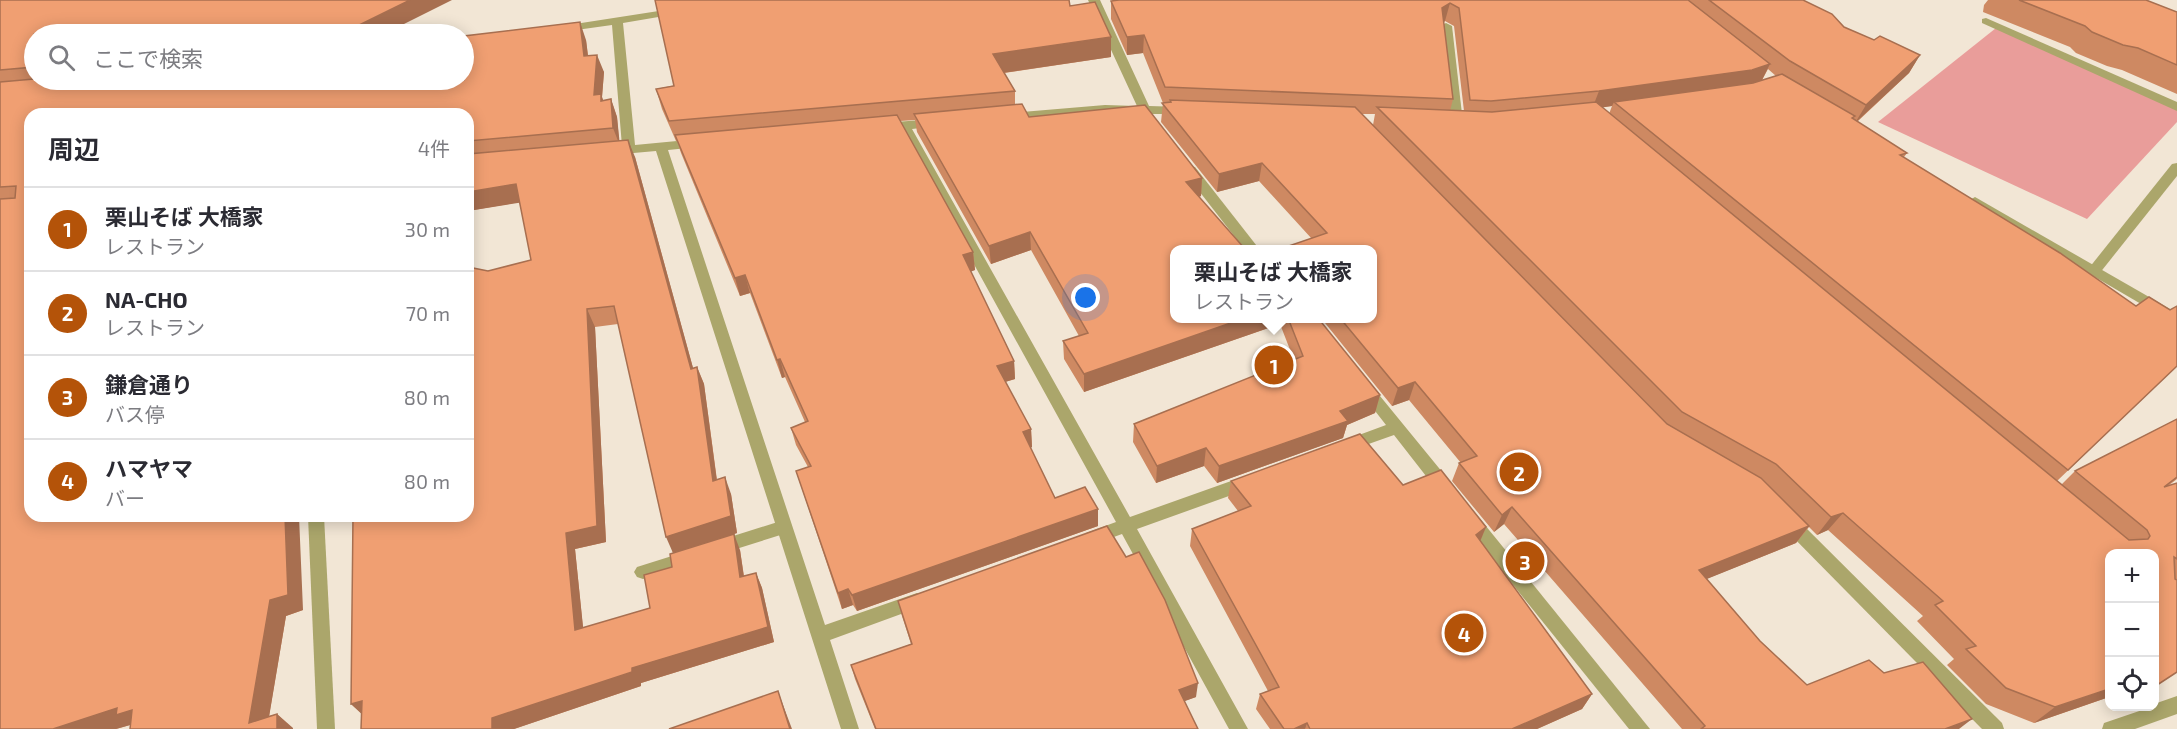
<!DOCTYPE html>
<html lang="ja">
<head>
<meta charset="utf-8">
<style>
  body { margin:0; font-family:"Exo 2","Noto Sans JP",sans-serif; background:#f2f2f3; color:#2b2b33 }
  .controls { position:absolute; right:18px; bottom:18px; display:grid; overflow:hidden; border-radius:12px; box-shadow:0 3px 15px #0003 }
  .controls button { width:54px; height:54px; display:grid; place-items:center; padding:0; border:0; border-bottom:2px solid #e1e1e2; background:#fff; color:#2b2b33; font:30px sans-serif }
  .you { position:absolute; left:1086px; top:298px; width:21px; height:21px; margin:-15px; border:4px solid #fff; border-radius:50%; background:#1a73e8; box-shadow:0 0 0 9px #1a73e833 }
  .badge { display:grid; place-items:center; width:39px; height:39px; border-radius:50%; background:#b45309; color:#fff; font-size:20px; font-weight:700 }
  .pin { position:absolute; translate:-50% -50%; border:3px solid #fff; box-shadow:0 2px 6px #0006 }
  .popup { position:absolute; left:1170px; top:245px; width:207px; height:78px; box-sizing:border-box; display:grid; place-content:center; border-radius:12px; background:#fff; filter:drop-shadow(0 2px 4px #0005); font-size:20px; white-space:nowrap; color:#7c7c81 }
  .popup b { font-size:22px; color:#2b2b33 }
  .popup::after { content:''; position:absolute; left:50%; top:100%; margin-left:-12px; border:12px solid transparent; border-top-color:#fff }
  .list { margin:0; padding:0; list-style:none }
  h2 { display:flex; justify-content:space-between; align-items:center; height:78px; margin:0; padding:0 24px; font-size:26px }
  h2 small { font-size:20px; font-weight:400; color:#7c7c81 }
  .list li { display:grid; grid-template-columns:39px 1fr auto; gap:18px; align-items:center; box-sizing:border-box; height:84px; padding:0 24px; border-top:2px solid #e1e1e2 }
  .list b { display:block; font-size:22px; white-space:nowrap }
  .list p { margin:0; font-size:20px; white-space:nowrap; color:#7c7c81 }
  .list em { font-size:20px; font-style:normal; color:#7c7c81 }
  .icon { flex:none; width:33px; height:33px; fill:none; stroke:currentColor; stroke-width:2; stroke-linecap:round; stroke-linejoin:round }
  .map { position:relative; flex:none; width:2177px; height:729px; overflow:hidden }
  .search { position:absolute; background:#fff; box-shadow:0 3px 15px #0003; left:24px; top:24px; width:450px; height:66px; display:flex; align-items:center; gap:15px; box-sizing:border-box; padding:0 21px; border-radius:33px; color:#7c7c81; font-size:22px }
  .panel { position:absolute; background:#fff; box-shadow:0 3px 15px #0003; left:24px; top:108px; width:450px; height:414px; border-radius:18px }
  .map>svg:first-child { display:block }
</style>
</head>
<body>
<div class="map">
<svg width="2177" height="729" viewBox="0 0 2177 729">
  <rect width="100%" height="100%" fill="#f2e6d5"/>
  <path fill="#e99d9a" d="M1996,28l181,79v15l-90,97 -209,-97z"/>
  <g fill="none" stroke-linecap="round" stroke-linejoin="round">
    <g fill="#aba66b" fill-rule="evenodd">
      <path d="M1986,18l191,84v9l-195,-88v-4z"/>
      <path d="M1446,23l6,3 11,97 -6,4 -6,-4 -11,-97z"/>
      <path d="M2177,163v13l-78,98h-10l-2,-3 2,-3 83,-104z"/>
      <path d="M784,520l6,2 2,5 -2,5 -73,23 -6,-2 -2,-5 2,-5z"/>
      <path d="M691,550l6,2 3,5 -3,5 -54,17 -6,-2 -3,-5 3,-5z"/>
    </g>
    <g fill="#aba66b" fill-rule="evenodd">
      <path d="M1088,0h12l49,106 33,1 4,1v6h-33l-2,4 -4,1 -7,-5 -35,-1 -100,7 -2,-3 6,-4 96,-8 32,1z"/>
      <path d="M678,8l6,3 -2,2 -59,10 12,122 63,-6 6,4 -6,4 -30,3 157,475 92,-32 6,3 3,5 -3,5 -93,34 29,89h-18l-185,-578 -45,4 -6,-4 2,-3 15,-2 -10,-121 -50,7 -6,-3 6,-3z"/>
      <path d="M934,119l4,1v6l-26,3 218,388 118,-42 6,2 2,5 -2,5 -117,42 111,200h-19l-107,-195 -30,11 -6,-2 -2,-5 2,-5 30,-11 -216,-392 -17,1 -6,-4 6,-4z"/>
      <path d="M1190,166l5,1 65,83h-15l-60,-77 -1,-3z"/>
      <path d="M1975,197l202,116v12l-207,-121 -2,-3z"/>
      <path d="M1366,383l5,2 81,99 2,5 -2,5 -6,2 -6,-2 -46,-59 -48,17 -6,-2 -2,-4 2,-4 46,-17 -28,-36 3,-4z"/>
      <path d="M1471,513l6,2 173,214h-21l-164,-204 -2,-5 2,-5z"/>
      <path d="M1788,514l6,2 208,207 2,6h-22l-200,-203 -2,-5 2,-5z"/>
      <path d="M308,516h16l11,213h-18z"/>
      <path d="M2177,696v18l-42,15h-33l2,-6 50,-17v-2z"/>
    </g>
  </g>
  <g fill="#ce8962" fill-rule="evenodd">
    <path d="M0,0l34,34v46l552,-40 2,15 16,17 -2,25 1,4 8,-2 6,18 2,24 16,16 58,211 4,-1 7,17 13,96 14,14 6,39 -64,20 -55,-229 -23,3 11,215 -31,7 8,79 67,-20 90,-58 4,26 12,-3 6,15 12,54 -133,41v3l-127,43h-153l1,-15 -11,-10 137,-433 43,-11 -11,-58 -52,9v-97h-438v402l273,94 -17,6 -17,100 8,-2 16,15h-163l1,-4h-1l-14,4h-116z"/>
    <path d="M1119,0h684l41,27 30,13 46,15 -11,18 -52,49 50,31 -3,4 273,209 -120,115 4,4 14,-14 102,-52v60l-9,7 9,-3v189l-23,-118 -45,143 -75,26 -48,-19 -39,-39 7,-6 -37,-38 6,-5 -95,-86 -11,5 -8,-8 -13,16 -90,36 54,62 47,44 77,-12 75,56h-277l-178,-205 -10,8 -42,-51 7,-18h2l-52,-63 -17,6 -71,-88h52l-61,-79 -53,-58 -42,11 -56,-70 2,-19 -20,-50 -16,2 -16,-36v-18zM1445,21l9,5 10,85h-14l3,-12 -9,-77zM1768,69l8,7 -14,4zM1612,106l-3,8 -7,-7zM1361,114h14l-2,11z"/>
    <path d="M1988,0h158l31,12v82l-55,-24 -15,-4 -31,-13 -6,-6 -87,-35 1,-7z"/>
    <path d="M1070,6l41,31v20l-107,16 11,18v14l14,12 173,61 -1,18 -2,1 -24,121h143l62,77 -5,18 -28,12 -4,13 -126,45 -13,-17 -48,17 -23,-41 1,-18 160,-64 -14,-36 -196,68 -20,-33 -1,-18 16,-5 -48,-86 -40,14 -74,-132 -2,-12 -15,1 73,131 2,18 -5,1 44,90 1,18 -10,3 26,47 1,18 -2,1 25,50 43,28 -241,85 -4,-6 -11,4 -46,-138 12,-4 -12,-22 -5,-17 14,-6 -20,-45 -3,1 -32,-85 -10,3 -59,-143 -4,-12h-1l-14,-32 -6,-20z"/>
    <path d="M1231,481l172,4 83,42 -6,14 112,153 -10,15 -45,20h-267l-14,-20 4,-15 8,-3 -78,-145 2,-17 46,-18 -10,-13z"/>
    <path d="M898,601l298,96 -12,4 14,28h-323l-20,-50 -4,-14 60,-21 -9,-28z"/>
  </g>
  <g fill="#a86f50">
    <path d="M410,0h42l-68,34h-43z"/>
    <path d="M1450,3l-5,18 -7,5 4,-18z"/>
    <path d="M580,22l6,18 4,33 -6,-17z"/>
    <path d="M1144,35l-1,18 -16,2v-18z"/>
    <path d="M1111,37v20l-116,17 -2,-20z"/>
    <path d="M597,55l7,17 -2,25 5,14 -13,-16z"/>
    <path d="M1920,55l-11,18 -54,50 11,-18z"/>
    <path d="M1770,64l-9,18 -147,20 -2,4 -20,3 7,-18z"/>
    <path d="M611,99l6,18 3,29 -7,-18z"/>
    <path d="M628,140l7,17 63,229 -7,-17z"/>
    <path d="M1262,163l-3,18 -42,11 2,-18z"/>
    <path d="M1202,178l-1,18 -16,4 1,-18z"/>
    <path d="M516,184l8,18 -56,9v-19z"/>
    <path d="M1030,232l1,18 -40,14 -2,-18z"/>
    <path d="M973,252l2,18 -10,4 -2,-19z"/>
    <path d="M745,275l5,18 -10,3 -5,-18z"/>
    <path d="M587,309l8,18 11,215 -31,7 10,97 -10,-16 -9,-97z"/>
    <path d="M1245,318h36l-1,6 -196,68v-18z"/>
    <path d="M780,359l5,18 -3,1 -5,-18z"/>
    <path d="M1014,361l1,18 -17,5 -1,-18z"/>
    <path d="M697,367l7,17 15,113 -6,-16z"/>
    <path d="M1415,382l-6,18 -17,6 6,-18z"/>
    <path d="M1380,395l-5,18 -28,12 -4,13 -126,45 2,-17 121,-55z"/>
    <path d="M1031,429l1,18 -8,3 -1,-18z"/>
    <path d="M1206,448l-2,18 -48,17 1,-17z"/>
    <path d="M725,477l6,17 6,39 -64,20 -7,-16z"/>
    <path d="M1512,507l-8,17 -10,8 8,-17z"/>
    <path d="M1098,509v17l-241,85 -5,-16z"/>
    <path d="M1843,513l-15,17 -11,5 14,-18z"/>
    <path d="M285,516h14l4,94 -17,6 -19,113 -18,-6z"/>
    <path d="M1809,526l-13,17 -109,44 12,-17z"/>
    <path d="M1486,527l-7,17 -3,-9z"/>
    <path d="M734,534l6,16 6,42 -6,-15z"/>
    <path d="M756,573l6,15 12,54 -133,41v3l-127,43h-22v-11l140,-50z"/>
    <path d="M848,589l5,16 -11,4 -4,-16z"/>
    <path d="M1198,683l-2,14 -19,7 2,-14z"/>
    <path d="M2109,689v8l-75,26 21,-16z"/>
    <path d="M778,691l5,14 9,24h-2z"/>
    <path d="M1592,694l-10,15 -45,20h-25z"/>
    <path d="M362,701l4,17 -15,-14z"/>
    <path d="M117,708l15,2 4,19 -6,-4 -14,4h-63z"/>
    <path d="M277,714l16,14v1h-16z"/>
    <path d="M1972,719l-13,10h-14z"/>
    <path d="M1307,723l-2,6h-11z"/>
  </g>
  <g fill="#f09f72" stroke="#a86f50" stroke-width="1.5">
    <path d="M0,0h410l-69,34h-307v33l-34,3z"/>
    <path d="M655,0h414l1,6 25,-4 16,35 -118,17 22,37 -346,30 -13,-32 18,-3z"/>
    <path d="M1119,0h569l82,64 -18,6 -153,21 -108,10 -21,-1 -11,-92 -9,-5 -8,5 11,91 -288,-12 -21,-52 -17,2 -16,-36z"/>
    <path d="M1709,0h94l29,14 12,13 30,13 6,-4 40,19 -54,50 -76,-44z"/>
    <path d="M2019,0h127l31,12v53l-39,-17 -15,-3 -31,-13 -7,-6z"/>
    <path d="M580,22l4,34 13,-1 -3,40 7,-1v7l10,-2 2,29 -145,13v-27h-438v402h255l3,79 -18,5 -21,123 28,-9v15h-147l2,-19 -16,5 1,-7 -64,21h-53v-530l15,-1 1,-12 -16,1v-105l34,-3 430,1v-44z"/>
    <path d="M1782,74l73,42 -3,2 55,35 -7,2 160,98 76,53 13,-9 21,13 7,-4v60l-109,104 -454,-368 139,-19z"/>
    <path d="M1170,100l185,7 312,317 94,54 48,48 -110,44 61,71 47,44 62,-25 15,13 39,-11 49,57 -27,10h-244l4,-3 -193,-219 -10,8 -43,-52 18,-7 -62,-74 -17,6 -58,-70h33v-69h-93l47,-16 -65,-70 -43,11 -57,-71 9,-1z"/>
    <path d="M1596,102l533,438 19,-1 2,-3 -3,-6 -72,-59 102,-52v58l-13,10 13,-4v76l-3,-2 1,22 2,1v92l-23,15v-133h-45v135l-54,18 -49,-19 -40,-39 10,-3 -41,-41 8,-4 -100,-88 -12,4 -55,-53 -94,-52 -305,-305 115,5z"/>
    <path d="M1022,104l7,13 116,-12 57,73 -16,4 59,67h-70v69h70l-161,56 -21,-33 25,-8 -58,-101 -41,14 -75,-132z"/>
    <path d="M897,115l76,137 -10,3 51,106 -17,5 34,63 -8,3 32,66 30,-11 13,22 -246,86 -4,-6 -10,4 -42,-122 15,-5 -20,-38 17,-7 -28,-62 -3,1 -32,-85 -10,3 -60,-143z"/>
    <path d="M628,140l63,229 6,-2 16,114 12,-4 6,39 -65,21 -52,-231 -27,3 10,217 -31,7 9,97 75,-22 -6,-33 28,-8 -2,-13 64,-20 6,43 16,-4 12,54 -136,41v4l-140,46v11h-131l1,-28 -11,3 2,-188h115v-249l20,4 43,-11 -15,-76 -48,8v-38z"/>
    <path d="M1288,318h30l62,77 -40,16 8,10 -129,45 -13,-18 -49,18 -23,-42 169,-68z"/>
    <path d="M1360,434l43,51 38,-15 45,57 -10,8 116,159 -80,35h-202l-3,-6 -13,6h-10l-24,-35 19,-7 -87,-158 59,-23 -20,-25z"/>
    <path d="M1107,526l19,31 13,-5 26,48 33,83 -19,7 19,39h-322l-25,-64 61,-21 -14,-43z"/>
    <path d="M778,691l12,38h-121z"/>
  </g>
</svg>
<div class="controls">
<button>+</button>
<button>−</button>
<button><svg class="icon" aria-label="locate" viewBox="0 0 24 24"><circle cx="12" cy="12" r="6"/><path d="M12 2v4M12 18v4M2 12h4M18 12h4"/></svg></button>
</div>
<div class="you"></div>
<div class="pin badge" style="left:1274px;top:365px">1</div>
<div class="popup"><b>栗山そば 大橋家</b>レストラン</div>
<div class="pin badge" style="left:1519px;top:472px">2</div>
<div class="pin badge" style="left:1525px;top:561px">3</div>
<div class="pin badge" style="left:1464px;top:633px">4</div>
<div class="search"><svg class="icon" aria-label="search" viewBox="0 0 24 24"><circle cx="10" cy="10" r="6"/><path d="M15 15l6 6"/></svg>ここで検索</div>
<section class="panel">
<h2>周辺<small>4件</small></h2>
<ul class="list">
<li><span class="badge">1</span><div><b>栗山そば 大橋家</b><p>レストラン</p></div><em>30 m</em></li>
<li><span class="badge">2</span><div><b>NA-CHO</b><p>レストラン</p></div><em>70 m</em></li>
<li><span class="badge">3</span><div><b>鎌倉通り</b><p>バス停</p></div><em>80 m</em></li>
<li><span class="badge">4</span><div><b>ハマヤマ</b><p>バー</p></div><em>80 m</em></li>
</ul>
</section>
</div>
</body>
</html>
